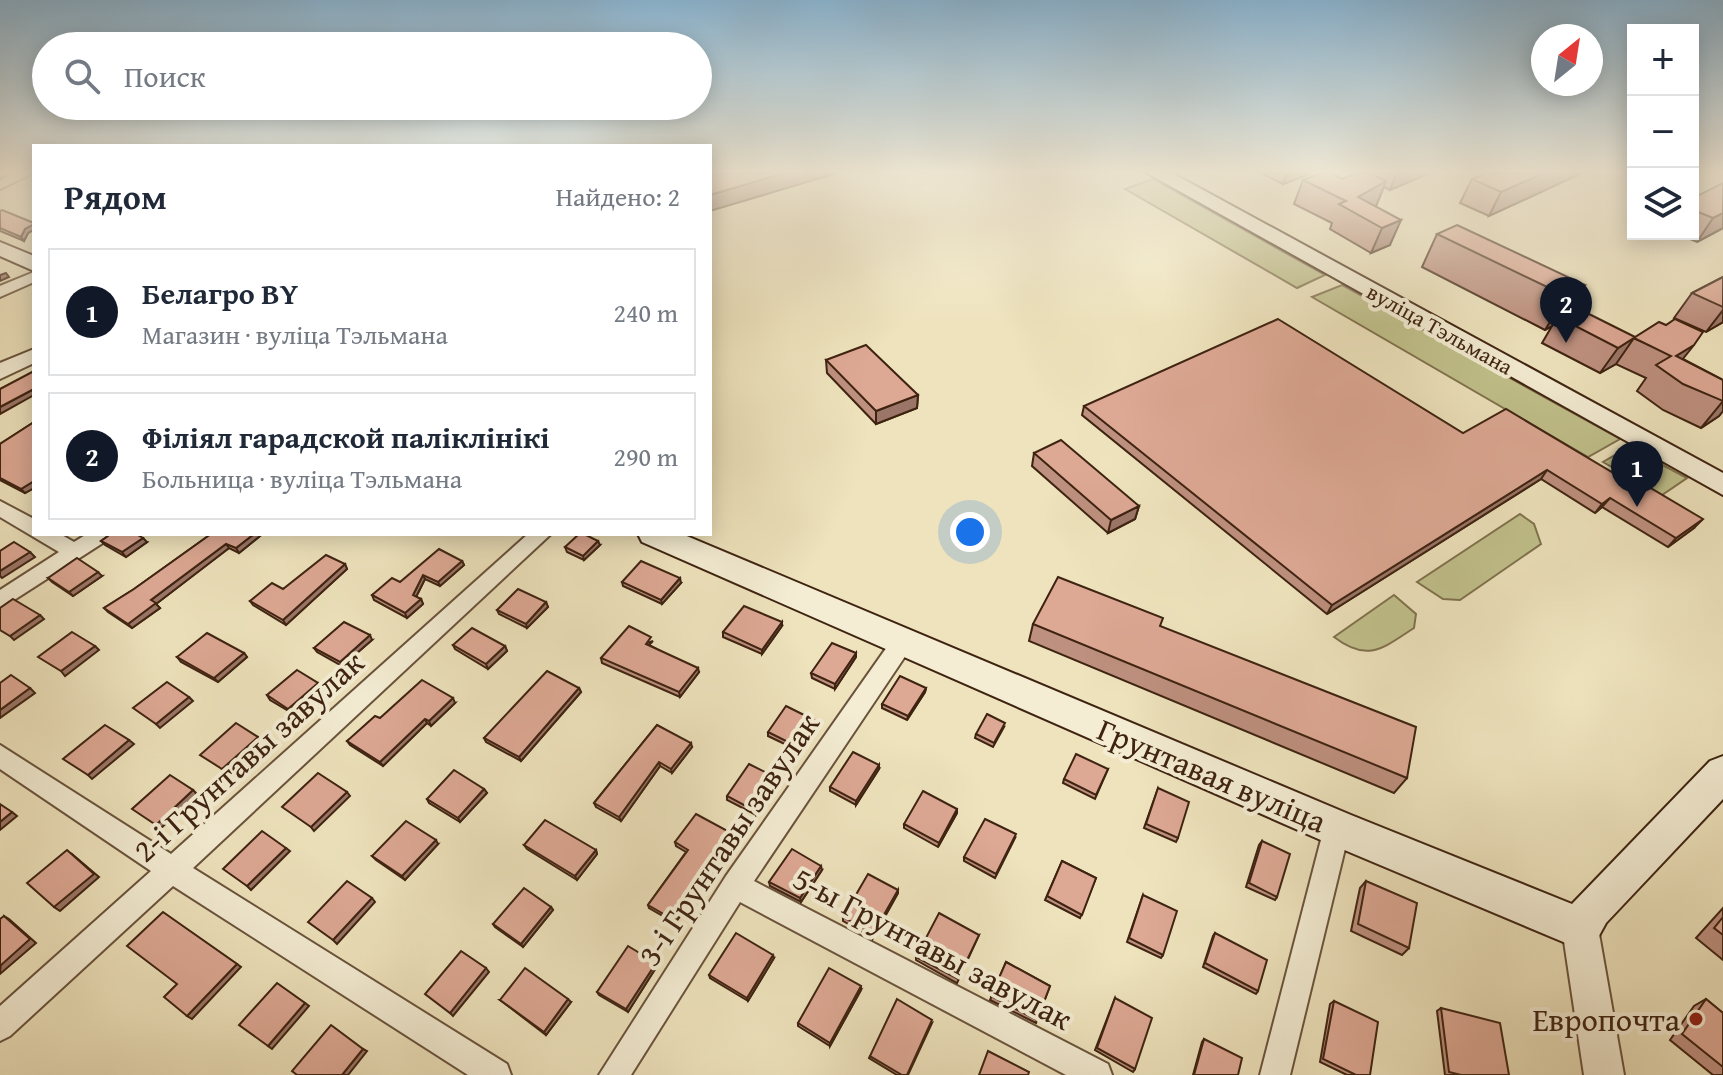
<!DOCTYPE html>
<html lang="ru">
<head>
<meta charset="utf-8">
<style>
  body { margin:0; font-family:"Gentium Book Plus",serif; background:#f2f2f3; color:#1f2937 }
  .controls { position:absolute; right:24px; top:24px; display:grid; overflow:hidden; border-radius:0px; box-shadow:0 4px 20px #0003 }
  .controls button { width:72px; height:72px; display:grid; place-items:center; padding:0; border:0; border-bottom:2px solid #e0e1e3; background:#fff; color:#1f2937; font:40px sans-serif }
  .compass { position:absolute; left:1531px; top:24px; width:72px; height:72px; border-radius:50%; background:#fff; box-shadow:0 4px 20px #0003; rotate:30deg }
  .you { position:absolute; left:970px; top:532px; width:28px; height:28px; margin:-20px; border:6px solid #fff; border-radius:50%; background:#1a73e8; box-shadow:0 0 0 12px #1a73e833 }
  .badge { display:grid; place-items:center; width:52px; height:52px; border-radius:50%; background:#111827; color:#fff; font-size:26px; font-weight:700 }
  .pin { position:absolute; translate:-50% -66px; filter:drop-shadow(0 2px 4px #0008) }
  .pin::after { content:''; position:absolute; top:42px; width:28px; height:24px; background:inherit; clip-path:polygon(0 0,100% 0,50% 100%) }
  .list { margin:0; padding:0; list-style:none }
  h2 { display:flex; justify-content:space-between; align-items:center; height:104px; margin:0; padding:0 32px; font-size:34px }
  h2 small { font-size:26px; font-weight:400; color:#747a83 }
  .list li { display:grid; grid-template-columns:52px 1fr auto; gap:24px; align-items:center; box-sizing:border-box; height:128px; margin:0 16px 16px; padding:0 16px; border:2px solid #e0e1e3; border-radius:0px }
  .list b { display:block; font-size:30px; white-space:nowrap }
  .list p { margin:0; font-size:26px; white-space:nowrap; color:#747a83 }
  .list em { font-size:26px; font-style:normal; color:#747a83 }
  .icon { flex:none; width:44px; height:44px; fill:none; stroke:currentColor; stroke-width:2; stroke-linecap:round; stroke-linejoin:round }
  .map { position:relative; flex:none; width:1723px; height:1075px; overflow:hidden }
  .search { position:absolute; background:#fff; box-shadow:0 4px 20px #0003; left:32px; top:32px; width:680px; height:88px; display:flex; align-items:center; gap:20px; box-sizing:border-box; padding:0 28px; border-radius:44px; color:#747a83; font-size:30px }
  .panel { position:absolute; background:#fff; box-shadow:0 4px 20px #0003; left:32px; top:144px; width:680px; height:392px; border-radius:0px }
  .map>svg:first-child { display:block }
</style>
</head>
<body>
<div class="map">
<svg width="1723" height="1075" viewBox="0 0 1723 1075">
  <rect width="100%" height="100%" fill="#eee3bd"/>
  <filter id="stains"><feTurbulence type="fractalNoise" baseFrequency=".0025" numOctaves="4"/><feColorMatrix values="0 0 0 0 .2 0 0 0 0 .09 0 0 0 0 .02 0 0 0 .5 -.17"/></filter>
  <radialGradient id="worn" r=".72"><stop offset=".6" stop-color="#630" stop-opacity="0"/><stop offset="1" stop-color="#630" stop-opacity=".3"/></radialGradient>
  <g fill="#c1c18c" stroke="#80724e" stroke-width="2">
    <path d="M1153,179l172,96 -28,13 -172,-99z"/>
    <path d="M1342,285l278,154 -32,18 -276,-160z"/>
    <path d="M1629,447l58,31 -25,17 -59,-33z"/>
    <path d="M1520,514l14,10 7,20 -81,56 -17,-1 -26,-17z"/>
    <path d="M1394,595l22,19 -2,14c-31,20 -46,35 -80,9z"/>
  </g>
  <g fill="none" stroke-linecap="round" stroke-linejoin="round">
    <defs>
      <g id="minor">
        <path d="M16,173h17l-33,16v-9z"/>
        <path d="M34,272v10l-34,15v-11z"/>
        <path d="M0,501l34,18v15h26l14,8 13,-8h25l-3,5 -109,70v-19l59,-38 -59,-35z"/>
        <path d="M528,534h23l-358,334 314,196 4,11h-43l-295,-189 -163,150 -10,5v-35l151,-135 -151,-102v-24l171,109z"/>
        <path d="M902,634l8,3 3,6 -3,6 -156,232 354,183 4,11h-46l-326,-173 -109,173h-32l127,-199 168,-239z"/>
        <path d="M1337,816l9,4 4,8 -60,247h-30l64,-247 4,-8z"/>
      </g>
      <g id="tertiary">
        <path d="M34,349v14l-34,16v-16z"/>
        <path d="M1580,910l13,5 5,13 26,147h-40l-22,-147 5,-13z"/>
      </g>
      <g id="secondary">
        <path d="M1147,173h25l551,300v22z"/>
        <path d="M0,242l34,14v15l-34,-15z"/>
        <path d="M638,534h44l669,281 221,89 138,-143 13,-5v43l-117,124 -11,20 -15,6 -257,-108 -681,-299z"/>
      </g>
    </defs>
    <use href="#minor" stroke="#6a533c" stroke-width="4"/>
    <use href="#tertiary" stroke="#6a533c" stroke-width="4"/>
    <use href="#secondary" stroke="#3e2311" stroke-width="4"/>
    <use href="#minor" fill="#f4edd4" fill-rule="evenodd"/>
    <use href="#tertiary" fill="#f4edd4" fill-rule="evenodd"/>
    <use href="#secondary" fill="#f4edd4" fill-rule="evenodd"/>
  </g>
  <g fill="#be907f" stroke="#3e2311" stroke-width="2">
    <path d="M1261,173h51l-29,11z"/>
    <path d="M1357,173h73l-40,17 -6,-3 -8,19h-1l15,39 -19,8 -41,-24 2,-6 -38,-19 9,-24 39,-1z"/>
    <path d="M1487,173h95l-93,43 -29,-13 12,-24z"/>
    <path d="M1693,198l30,30 -26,14 -19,-8h15z"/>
    <path d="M0,211l28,22 -4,8 -24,-10z"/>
    <path d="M1437,234l148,51 -16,26 114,48 40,21v31l-4,5 -18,12 -38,-18 -26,-19 9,-13 -30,-14 -16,9 -58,-30 10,-17 -7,4 -123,-63z"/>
    <path d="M1723,277v45l-17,10 -32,-14 18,-25z"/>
    <path d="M826,360l92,35 -1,13 -41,16 -49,-51z"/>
    <path d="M1084,406l379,27 231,95 -26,19 -66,-40 -7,6 -54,-34 -214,135 -245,-199z"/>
    <path d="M34,422v66l-9,5 -25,-13v-36z"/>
    <path d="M1034,453l105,53 -4,13 -27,14 -76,-67z"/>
    <path d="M211,534l49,2 -21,17 -10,-5 -73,56 4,4 -28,20 -24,-16 -4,-4 30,-19z"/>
    <path d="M108,536l39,6 -21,15 -21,-12 -4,-4z"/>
    <path d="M600,545l-16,15 -17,-8 -2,-5z"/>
    <path d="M462,561l2,4 -24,21 -15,-7 -9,18 5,2 2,5 -16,14 -33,-18 -2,-5 28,-13z"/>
    <path d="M345,564l2,5 -61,56 -33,-20 -3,-4 33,-12z"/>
    <path d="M102,576l-29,20 -21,-14 -4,-4z"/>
    <path d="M622,582l59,1 -19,21 -39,-18z"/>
    <path d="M546,602l2,5 -21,21 -28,-14 -2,-4z"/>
    <path d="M1033,624l127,2 247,152 -13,15 -365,-152z"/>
    <path d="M782,626l-20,28 -39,-17v-5z"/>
    <path d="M372,640l-30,26 -25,-14 -3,-4z"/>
    <path d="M653,641l-4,4 50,27 -19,25 -78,-34 -1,-5z"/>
    <path d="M453,645l52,1 2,5 -19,18 -33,-20z"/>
    <path d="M244,653l3,4 -29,25 -37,-20 -4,-5z"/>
    <path d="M856,653v4l-21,32 -23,-11 -1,-5z"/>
    <path d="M321,688l-29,25 -22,-13 -3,-5z"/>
    <path d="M579,688l2,4 -60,69 -35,-19 -2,-4z"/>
    <path d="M926,688l-1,4 -18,28 -25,-12v-4z"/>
    <path d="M455,703l-24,23 -4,-3 -44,43 -33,-21 -3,-4 33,-23z"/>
    <path d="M814,724l-17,26 -29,-14v-4z"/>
    <path d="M657,725l35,22 -20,26 -12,-7 -39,55 -25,-14 -2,-4z"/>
    <path d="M1004,727l-11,20 -18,-9 1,-4z"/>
    <path d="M879,769l-23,36 -26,-14v-4z"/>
    <path d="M1108,769l-13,30 -32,-16 1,-4z"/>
    <path d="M777,782l-21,33 -29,-15v-4z"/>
    <path d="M1158,788l20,50 -2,4 -32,-14z"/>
    <path d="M484,789l3,4 -27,29 -31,-19 -2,-4z"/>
    <path d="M957,809v4l-19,34 -34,-19v-4z"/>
    <path d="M1015,838l-20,40 -31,-17v-4z"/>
    <path d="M736,839l-61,84 -26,-15 -1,-3 38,-53 -10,-6 -1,-4z"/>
    <path d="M1262,841l15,56 -2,3 -29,-13 13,-42z"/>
    <path d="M438,844l-33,36 -29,-20 -4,-4z"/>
    <path d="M524,845l72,5 1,4 -20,26 -50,-31z"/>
    <path d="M1062,861l34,17 -16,40 -35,-18z"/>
    <path d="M822,870l-21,32 -31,-16 -1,-4z"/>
    <path d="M1366,881l43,67 -7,7 -51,-24 9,-43z"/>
    <path d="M898,890v3l-25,45 -30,-17v-4z"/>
    <path d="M1143,895l20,60 -2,3 -34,-16z"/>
    <path d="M551,907l2,3 -30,37 -28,-20 -2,-3z"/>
    <path d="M1723,908v52l-27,-22z"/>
    <path d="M1215,933l43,58 -2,3 -53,-27 10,-31z"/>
    <path d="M979,935l-22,48 -41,-23v-3z"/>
    <path d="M774,958l-26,43 -38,-23 -1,-3z"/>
    <path d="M1006,962l44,24 -14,37 -46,-23z"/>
    <path d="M656,963l1,3 -29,46 -29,-17 -2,-3z"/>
    <path d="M861,990l-31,56 -32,-20v-3z"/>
    <path d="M1115,998l20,71 -2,3 -38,-22z"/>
    <path d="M1706,999l17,14v62h-10l-43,-35 24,-34z"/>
    <path d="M500,1000l71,2 -25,33z"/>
    <path d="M1334,1001l36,74h-23l-27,-13 10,-58z"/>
    <path d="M1441,1008l68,67h-64l-8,-64z"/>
    <path d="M932,1023l-24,52h-11l-28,-17 1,-2z"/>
    <path d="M1204,1039l34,36h-45l9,-33z"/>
  </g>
  <g fill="#9b7668" stroke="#3e2311" stroke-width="2">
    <path d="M784,173h53l-127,38v-16z"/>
    <path d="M1287,173h25l-29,11z"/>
    <path d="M1397,173h33l-40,17z"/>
    <path d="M1544,173h38l-93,43 12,-24z"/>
    <path d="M1386,181l-10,25 -17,9 -1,-18z"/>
    <path d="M1723,213v15l-26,14 16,-24z"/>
    <path d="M1401,220l-11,25 -19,8 11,-25z"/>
    <path d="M34,224v6l-6,3 -4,8 -3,-4 4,-8z"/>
    <path d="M6,273l3,4 -9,4v-6z"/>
    <path d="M1585,285l-21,34 -6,-2 -6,9 -7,4 21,-34z"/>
    <path d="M1723,310v12l-17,10z"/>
    <path d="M1634,338l-18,26 -16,9 18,-25z"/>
    <path d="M1694,345l-20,25 2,-14z"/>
    <path d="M34,389v6l-34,19v-7z"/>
    <path d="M918,395l-1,13 -41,16v-13z"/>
    <path d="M1723,401v10l-4,5 -18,12z"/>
    <path d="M1547,470l-6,9 -214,135 5,-9z"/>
    <path d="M34,481v7l-9,5 -4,-4z"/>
    <path d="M1610,498l-8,9 -7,6 7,-9z"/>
    <path d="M1139,506l-4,13 -27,14 3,-13z"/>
    <path d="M1703,519l-9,9 -26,19 8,-9z"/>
    <path d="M254,534h5l1,2 -21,17 -3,-5z"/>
    <path d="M143,538l4,4 -21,15 -4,-5z"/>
    <path d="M598,541l2,4 -16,15 -1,-4z"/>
    <path d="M226,544l3,4 -73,56 4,4 -28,20 -4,-4 23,-24z"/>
    <path d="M30,552l5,5 -33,21 -2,-2v-5z"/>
    <path d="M462,561l2,4 -24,21 -2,-4z"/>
    <path d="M345,564l2,5 -61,56 -3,-5z"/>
    <path d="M98,572l4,4 -29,20 -4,-4z"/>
    <path d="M423,575l2,4 -10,20 -2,-4z"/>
    <path d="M680,578l1,5 -19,21 -1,-4z"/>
    <path d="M421,599l2,5 -16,14 -2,-5z"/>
    <path d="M546,602l2,5 -21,21 -1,-4z"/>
    <path d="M40,615l4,4 -30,21 -4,-4z"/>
    <path d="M782,622v4l-20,28v-4z"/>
    <path d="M370,635l2,5 -30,26 -2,-4z"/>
    <path d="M95,646l4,4 -34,26 -4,-5z"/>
    <path d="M505,646l2,5 -19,18 -2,-5z"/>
    <path d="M244,653l3,4 -29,25 -4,-4z"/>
    <path d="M856,653v4l-21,32v-5z"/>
    <path d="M698,668l1,4 -19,25 -1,-5z"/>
    <path d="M318,683l3,5 -29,25 -4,-4z"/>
    <path d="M30,688l5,5 -35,25v-8z"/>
    <path d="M579,688l2,4 -60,69 -2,-4z"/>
    <path d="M926,688l-1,4 -18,28 1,-4z"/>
    <path d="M189,697l4,4 -33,27 -4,-4z"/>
    <path d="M453,698l2,5 -24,23 -2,-5z"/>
    <path d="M425,719l2,4 -44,43 -3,-4z"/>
    <path d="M814,720v4l-17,26 -1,-4z"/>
    <path d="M258,737l4,4 -36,32 -4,-4z"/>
    <path d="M129,740l5,4 -42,35 -4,-4z"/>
    <path d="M691,743l1,4 -20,26 -1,-4z"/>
    <path d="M659,762l1,4 -39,55 -2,-4z"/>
    <path d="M879,765v4l-23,36v-4z"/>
    <path d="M777,778v4l-21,33 -1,-4z"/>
    <path d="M484,789l3,4 -27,29 -2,-4z"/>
    <path d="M193,790l4,4 -37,35 -4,-4z"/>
    <path d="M347,792l3,4 -36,35 -3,-4z"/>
    <path d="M957,809v4l-19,34 1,-4z"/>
    <path d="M12,812l5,4 -17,14v-8z"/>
    <path d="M735,835l1,4 -61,84 -1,-3z"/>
    <path d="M436,840l2,4 -33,36 -3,-4z"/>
    <path d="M286,848l4,3 -39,39 -4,-4z"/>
    <path d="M596,850l1,4 -20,26 -2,-4z"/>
    <path d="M72,854l27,23 -39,34 -6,-4z"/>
    <path d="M821,866l1,4 -21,32 -1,-4z"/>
    <path d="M898,890v3l-25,45v-4z"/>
    <path d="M372,898l3,4 -38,42 -4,-4z"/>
    <path d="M551,907l2,3 -30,37 -2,-3z"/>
    <path d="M4,916l5,3 27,24 -36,31z"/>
    <path d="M773,955l1,3 -26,43 -1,-3z"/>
    <path d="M656,963l1,3 -29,46 -2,-3z"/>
    <path d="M237,964l4,3 -49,52 -5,-3z"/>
    <path d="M486,968l3,4 -36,44 -3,-3z"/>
    <path d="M861,986v4l-31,56v-3z"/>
    <path d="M568,999l3,3 -25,33 -2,-3z"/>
    <path d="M305,1003l4,3 -37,43 -4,-3z"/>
    <path d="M363,1049l4,2 -19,24h-6z"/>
  </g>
  <g fill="#dda894" stroke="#3e2311" stroke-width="2">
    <path d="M722,173h62l-74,22v-19z"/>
    <path d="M1321,173h9l12,6 15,-6h12l17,8 -28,16 43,23 -19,8 -43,-24 7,-3 -43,-21z"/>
    <path d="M1487,173h57l-43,19 -29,-13z"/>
    <path d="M1723,183v30l-10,5 -20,-8v-12z"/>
    <path d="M2,210l32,13v1l-9,5 -4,8 -21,-9v-17z"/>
    <path d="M1457,225l128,60 -19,11 -129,-62z"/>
    <path d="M1723,277v30l-31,-14z"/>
    <path d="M1575,307l60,30 24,-15 7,3 9,-6 28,13 -9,13 -18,11 47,24v21l-40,-17 -27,-19 15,-9 -37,-18 -16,10 -60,-31z"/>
    <path d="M1278,319l185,114 43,-24 126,75 5,-4 66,39 -27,19 -66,-40 -8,6 -55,-34 -215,135 -248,-199z"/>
    <path d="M866,345l52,50 -42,16 -50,-51z"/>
    <path d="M34,371v18l-34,18v-18z"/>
    <path d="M34,422v59l-13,8 -21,-11v-34z"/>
    <path d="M1061,440l78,66 -28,14 -77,-67z"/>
    <path d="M108,534h28l7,4 -21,14 -21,-11 7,-5z"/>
    <path d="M211,534h43l-18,14 -10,-4 -75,56 5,3 -28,21 -24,-16 30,-19z"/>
    <path d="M579,534h5l14,7 -15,15 -18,-9z"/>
    <path d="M14,542l16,10 -30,19v-20z"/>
    <path d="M439,549l23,12 -24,21 -15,-7 -10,20 8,4 -16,14 -33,-18 20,-17 8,4z"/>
    <path d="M326,555l19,9 -62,56 -33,-19 22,-18 11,6z"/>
    <path d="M77,558l21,14 -29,20 -21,-14z"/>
    <path d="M641,561l39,17 -19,22 -39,-18z"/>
    <path d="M1058,577l105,41 -3,8 256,101 -9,51 -374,-154z"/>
    <path d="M518,589l28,13 -20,22 -29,-14z"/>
    <path d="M13,599l27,16 -30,21 -10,-6v-22z"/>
    <path d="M744,606l38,16 -20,28 -39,-18z"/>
    <path d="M344,622l26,13 -30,27 -26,-14z"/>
    <path d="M629,626l22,11 -5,7 52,24 -19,24 -78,-34z"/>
    <path d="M472,628l33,18 -19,18 -33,-19z"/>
    <path d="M72,632l23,14 -34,25 -23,-14z"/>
    <path d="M207,633l37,20 -30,25 -37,-21z"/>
    <path d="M832,643l24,10 -21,31 -24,-11z"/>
    <path d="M297,670l21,13 -30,26 -21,-14z"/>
    <path d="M547,671l32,17 -60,69 -35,-19z"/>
    <path d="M11,675l19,13 -30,22v-27z"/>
    <path d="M900,676l26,12 -18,28 -26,-12z"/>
    <path d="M422,680l31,18 -24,23 -4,-2 -45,43 -33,-21 28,-25 5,2z"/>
    <path d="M167,682l22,15 -33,27 -23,-16z"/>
    <path d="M786,706l28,14 -18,26 -28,-14z"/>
    <path d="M987,714l18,9 -11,20 -18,-9z"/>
    <path d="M236,723l22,14 -36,32 -22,-14z"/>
    <path d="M105,725l24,15 -41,35 -25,-16z"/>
    <path d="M657,725l34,18 -20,26 -12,-7 -40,55 -25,-14z"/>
    <path d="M853,752l26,13 -23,36 -26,-14z"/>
    <path d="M1076,754l32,15 -12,26 -32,-16z"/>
    <path d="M749,764l28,14 -22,33 -28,-15z"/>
    <path d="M454,770l30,19 -26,29 -31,-19z"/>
    <path d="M318,773l29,19 -36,35 -29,-20z"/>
    <path d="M170,775l23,15 -37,35 -24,-16z"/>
    <path d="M1158,788l31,14 -11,36 -32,-14z"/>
    <path d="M923,791l34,18 -18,34 -35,-19z"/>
    <path d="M0,804l12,8 -12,10z"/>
    <path d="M696,814l39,21 -61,85 -26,-15 40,-55 -13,-8z"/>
    <path d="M985,819l31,15 -20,40 -32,-17z"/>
    <path d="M545,820l51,30 -21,26 -51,-31z"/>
    <path d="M406,821l30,19 -34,36 -30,-20z"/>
    <path d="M262,831l24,17 -39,38 -24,-17z"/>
    <path d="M1262,841l28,13 -13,43 -28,-14z"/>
    <path d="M792,849l29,17 -21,32 -31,-16z"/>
    <path d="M67,850l27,24 -40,33 -27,-24z"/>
    <path d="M1062,861l34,17 -14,37 -35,-19z"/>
    <path d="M868,874l30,16 -25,44 -30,-17z"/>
    <path d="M347,881l25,17 -39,42 -25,-18z"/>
    <path d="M1366,881l51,22 -8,45 -51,-24z"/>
    <path d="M524,888l27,19 -30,37 -28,-20z"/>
    <path d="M1143,895l34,16 -14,44 -34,-17z"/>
    <path d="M163,912l74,52 -50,52 -23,-19 13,-13 -50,-38z"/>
    <path d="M939,913l40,22 -21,44 -42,-22z"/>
    <path d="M4,916l26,23 -30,27v-47z"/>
    <path d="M1723,917v18l-9,-7z"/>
    <path d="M736,933l37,22 -26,43 -38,-23z"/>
    <path d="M1215,933l52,27 -9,31 -53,-28z"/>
    <path d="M628,946l28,17 -30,46 -29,-17z"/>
    <path d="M461,951l25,17 -36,45 -25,-19z"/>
    <path d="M1006,962l44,24 -13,34 -46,-24z"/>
    <path d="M525,968l43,31 -24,33 -44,-32z"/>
    <path d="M829,968l32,18 -31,57 -32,-20z"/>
    <path d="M277,983l28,20 -37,43 -29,-21z"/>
    <path d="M1115,998l37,20 -17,51 -38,-21z"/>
    <path d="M897,999l35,21 -25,55h-5l-32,-19z"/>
    <path d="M1706,999l17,14v54l-41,-33z"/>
    <path d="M1334,1001l44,21 -8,53h-14l-33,-16z"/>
    <path d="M1441,1008l59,15 9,52h-48l-12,-3z"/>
    <path d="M331,1025l32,24 -21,26h-45l-5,-4z"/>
    <path d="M1204,1039l38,19 -4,17h-44z"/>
    <path d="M988,1051l41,21 -1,3h-49z"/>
  </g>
  <linearGradient id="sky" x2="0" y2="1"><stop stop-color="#8ab7d6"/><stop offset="0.53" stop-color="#f7f2e1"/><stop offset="1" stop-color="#f7f2e1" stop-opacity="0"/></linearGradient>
  <rect width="1723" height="324" fill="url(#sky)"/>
  <circle fill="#8f2418" stroke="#f4edd4" stroke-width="3" cx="1696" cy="1019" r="8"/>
  <g text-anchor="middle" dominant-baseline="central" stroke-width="8" stroke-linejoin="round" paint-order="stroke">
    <g font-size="22" fill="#3e2311" stroke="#f4edd4">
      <text transform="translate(1440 329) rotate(29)">вуліца Тэльмана</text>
    </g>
    <g font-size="32" fill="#3e2311" stroke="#f4edd4">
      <text transform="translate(248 756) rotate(-42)">2-і Грунтавы завулак</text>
      <text transform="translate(1212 775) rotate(23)">Грунтавая вуліца</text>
      <text transform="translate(728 839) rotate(-56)">3-і Грунтавы завулак</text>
      <text transform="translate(933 948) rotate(28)">5-ы Грунтавы завулак</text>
    </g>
    <g font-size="32" fill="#3e2311" stroke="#f4edd4" text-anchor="end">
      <text x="1680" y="1019">Европочта</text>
    </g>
  </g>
  <rect width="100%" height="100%" filter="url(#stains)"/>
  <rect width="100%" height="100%" fill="url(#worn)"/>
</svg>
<div class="controls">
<button>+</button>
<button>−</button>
<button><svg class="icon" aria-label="layers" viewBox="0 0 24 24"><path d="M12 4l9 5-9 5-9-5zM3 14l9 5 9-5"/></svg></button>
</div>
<svg class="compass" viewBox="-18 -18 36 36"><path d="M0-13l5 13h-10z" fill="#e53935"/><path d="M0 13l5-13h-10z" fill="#747a83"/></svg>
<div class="you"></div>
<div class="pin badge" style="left:1637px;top:507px">1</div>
<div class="pin badge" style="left:1566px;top:343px">2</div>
<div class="search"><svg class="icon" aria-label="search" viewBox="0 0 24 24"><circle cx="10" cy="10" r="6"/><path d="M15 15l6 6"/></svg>Поиск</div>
<section class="panel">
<h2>Рядом<small>Найдено: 2</small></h2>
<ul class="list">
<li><span class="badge">1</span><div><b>Белагро BY</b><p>Магазин · вуліца Тэльмана</p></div><em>240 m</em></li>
<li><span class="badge">2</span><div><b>Філіял гарадской паліклінікі</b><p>Больница · вуліца Тэльмана</p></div><em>290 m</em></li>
</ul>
</section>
</div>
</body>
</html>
